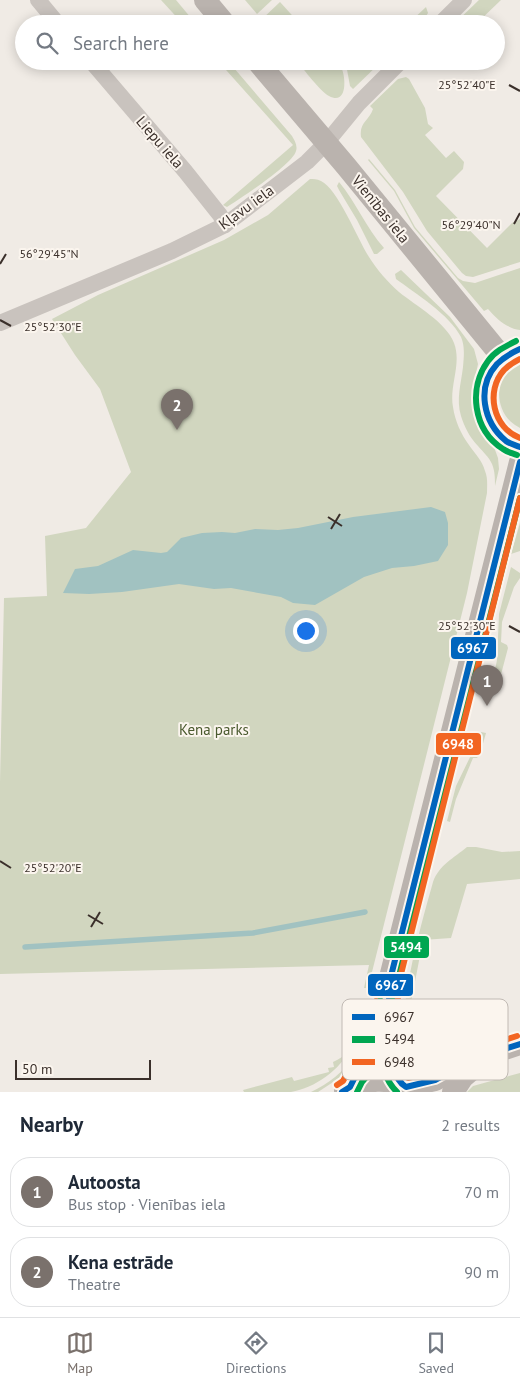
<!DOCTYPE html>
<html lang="en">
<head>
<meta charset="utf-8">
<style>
  body { margin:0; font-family:"PT Sans",sans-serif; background:#f2f2f3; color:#1f2937 }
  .scale { position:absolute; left:15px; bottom:12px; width:136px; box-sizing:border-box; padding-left:5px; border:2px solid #3b302b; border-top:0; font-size:14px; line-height:18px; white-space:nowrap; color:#3b302b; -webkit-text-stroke:4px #fbf5ee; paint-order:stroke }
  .you { position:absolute; left:305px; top:630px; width:18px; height:18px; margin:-12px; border:4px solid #fff; border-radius:50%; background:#1a73e8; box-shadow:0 0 0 8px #1a73e833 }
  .badge { display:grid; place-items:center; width:32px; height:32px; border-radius:50%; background:#7a716c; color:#fff; font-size:16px; font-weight:700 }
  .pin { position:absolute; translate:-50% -41px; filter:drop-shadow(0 1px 2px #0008) }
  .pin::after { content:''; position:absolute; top:26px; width:18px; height:15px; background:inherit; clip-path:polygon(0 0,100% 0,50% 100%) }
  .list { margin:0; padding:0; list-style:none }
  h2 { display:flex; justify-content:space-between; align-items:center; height:65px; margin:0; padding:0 20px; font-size:21px }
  h2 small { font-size:16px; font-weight:400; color:#747a83 }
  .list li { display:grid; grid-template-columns:32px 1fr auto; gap:15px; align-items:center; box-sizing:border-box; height:70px; margin:0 10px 10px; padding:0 10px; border:1px solid #e0e1e3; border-radius:20px }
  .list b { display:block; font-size:19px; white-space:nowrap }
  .list p { margin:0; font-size:16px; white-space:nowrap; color:#747a83 }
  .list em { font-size:16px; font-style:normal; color:#747a83 }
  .icon { flex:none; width:28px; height:28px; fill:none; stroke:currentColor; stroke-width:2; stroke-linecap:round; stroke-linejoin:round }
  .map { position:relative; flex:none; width:520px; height:1092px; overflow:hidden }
  .search { position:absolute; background:#fff; box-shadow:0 2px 12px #0003; left:15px; right:15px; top:15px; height:55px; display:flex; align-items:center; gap:12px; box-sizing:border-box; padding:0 18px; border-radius:28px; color:#747a83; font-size:19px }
  .sheet { height:225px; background:#fff }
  nav { display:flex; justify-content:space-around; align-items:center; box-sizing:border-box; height:70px; border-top:1px solid #e0e1e3; background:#fff; font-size:14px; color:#747a83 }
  nav a { display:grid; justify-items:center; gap:2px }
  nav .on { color:#7a716c }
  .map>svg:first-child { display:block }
</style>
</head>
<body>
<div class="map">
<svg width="520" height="1092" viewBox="0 0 520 1092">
  <rect width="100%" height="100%" fill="#f0ebe5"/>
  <g fill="#d1d6bf">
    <path d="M161,0h15l20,24h-13z"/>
    <path d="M245,0h27l-15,14z"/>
    <path d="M479,0h22l-25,24h-22z"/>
    <path d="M280,2l20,22h-37l-3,-3z"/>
    <path d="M426,7l2,6 -7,11h-13z"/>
    <path d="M218,61h10l64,75c2,4 6,9 4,15 -3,13 -56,48 -69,56l-4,-2 70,-60z"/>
    <path d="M297,61h39c1,2 4,4 5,6 5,9 7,39 -12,29 -9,-5 -25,-26 -32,-35z"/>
    <path d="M349,61h33l-29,28 -3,-3 -4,-22z"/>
    <path d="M406,77l3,2 16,29 3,16 5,4 -8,7 21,23 8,-7 10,11 -1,7 -27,27 51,52 25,-25 8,-4v43l-47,15 -7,-1 -4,-3 -35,-42 -24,-39 -42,-55c-2,-15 8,-16 12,-28l-3,-3 28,-27z"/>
    <path d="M369,159l26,31 20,37 43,51 5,3 12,2 45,-15v62c-14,-2 -23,-11 -32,-21l-4,2 -70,-83 -20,-37 -26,-31z"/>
    <path d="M310,179c3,0 7,0 11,2 17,8 37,59 48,76 8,13 19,25 30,35 17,14 47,30 55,51 8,21 -5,43 -1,64 2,14 8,27 16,38 6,9 13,15 16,26 3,7 2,15 2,22l-20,100 -99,395h-4l5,-23 -369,9v-192l4,-184 43,-2 -2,-60 41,-8 45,-56 -31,-83 -25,-34 -23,-36 46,-24 126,-55 44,-25z"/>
    <path d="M339,182c17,20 27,46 45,66l-7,6h-3l-17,-34 -18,-30 -2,-4z"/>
    <path d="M401,270l49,47 24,32 4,15 -5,24 -1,12 2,10 4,11 16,26 4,11 1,11 -4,17c0,-7 0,-15 -3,-22 -3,-7 -9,-12 -14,-18 -8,-8 -14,-20 -17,-30 -5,-17 0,-32 2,-49 1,-10 2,-21 -2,-30 -11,-22 -46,-44 -65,-58l-1,-5z"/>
    <path d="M520,362v66c-3,-2 -7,-4 -10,-7 -14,-14 -15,-39 0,-53 3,-2 7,-4 10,-6z"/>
    <path d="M520,523v28l-9,3z"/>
    <path d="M511,567l9,6v5l-6,9 -12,35 -1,20 6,3 1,3 -9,34 -6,-2 4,-20 2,-46z"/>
    <path d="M481,732l5,1 -6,21 -3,4h-4l-17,41 -6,23 -3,-1 9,-35 18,-37 5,-14z"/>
    <path d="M467,847h9l26,5 18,-1v28l-53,5 -16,54 -28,2 -15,78 7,28h5l1,4 -8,1c-26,-13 13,-143 20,-169 6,-17 21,-24 34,-35z"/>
    <path d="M361,1015c-2,11 -4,23 -10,33 -11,22 -36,40 -60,44 -15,0 -32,0 -47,0l-1,-2 49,-13 2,4 35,-9 -1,-4 6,-1 -1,-5c13,-5 20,-16 20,-30v-1l-4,1 -2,-12z"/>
    <path d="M369,1032l-19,39 -32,21h-7c17,-8 33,-20 43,-36 5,-8 9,-16 15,-24z"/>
    <path d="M520,1073v19h-53l6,-6z"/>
  </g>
  <path fill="#a1c2c1" d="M431,507l14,5 3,11v22l-10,16 -24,5 -22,2 -28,9 -49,28 -22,-2 -12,-6 -50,-9 -17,1 -35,-5 -57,8 -33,2 -26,-1 12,-24 23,-3 35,-16 28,3 6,-1 14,-14 21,-5 20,-1 13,1 20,-4 23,1 20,-2 55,-11z"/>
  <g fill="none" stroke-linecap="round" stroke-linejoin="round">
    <path stroke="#a1c2c1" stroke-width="5.5" d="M25,947l228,-14 112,-21"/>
    <g stroke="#c9c3be" stroke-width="16">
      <path d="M38,0l20,24"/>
      <path d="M440,24l24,-24"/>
      <path d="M91,61l94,110 35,44 5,10"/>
      <path d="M0,323l172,-72 53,-26 82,-63 20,-20 32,-39 42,-42"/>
    </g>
    <g stroke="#bab3ae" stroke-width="22">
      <path d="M205,0l20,24"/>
      <path d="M257,61l89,105 157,192"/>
      <path d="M520,349c-40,13 -49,66 -14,92 4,3 9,4 14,6"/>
      <path d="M387,1020c-2,25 3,45 16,66"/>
      <path d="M350,1087l5,-10 13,-18 6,-18 146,-579"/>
      <path d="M406,1087l29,-7 39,-21 46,-15"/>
      <path d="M345,1090c20,-11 45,-13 65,-1"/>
      <path d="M453,1092l10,-15 13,-11"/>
    </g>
    <defs>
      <g id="bus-1">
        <path d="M520,349c-9,4 -16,8 -23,15 -21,23 -14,58 9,77 4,3 9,4 14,6"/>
        <path d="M520,462l-128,510c-3,32 -10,65 1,96 3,7 6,15 13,19l29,-7 39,-21 46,-15"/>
        <path d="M342,1092l8,-5 5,-10 13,-18 16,-56"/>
      </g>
      <g id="bus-2">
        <path d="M516,341c-10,5 -21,10 -28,20 -20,27 -15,69 15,88 4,3 9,4 14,6"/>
        <path d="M380,1000c-2,28 -5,71 17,92"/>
        <path d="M357,1092l5,-10 11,-13 9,-26 138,-545"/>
      </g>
      <g id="bus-3">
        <path d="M520,359c-6,3 -11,6 -16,11 -19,21 -11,58 16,68"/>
        <path d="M517,1036l-46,15 -39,21 -24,6c-20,-32 -11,-70 -7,-104l119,-476"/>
        <path d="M337,1085l6,-4 5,-9 12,-17 16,-54"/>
      </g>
    </defs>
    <use href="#bus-1" stroke="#fbf5ee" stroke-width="10"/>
    <use href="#bus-2" stroke="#fbf5ee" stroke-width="10"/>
    <use href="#bus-3" stroke="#fbf5ee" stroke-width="10"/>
    <use href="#bus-1" stroke="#0065bd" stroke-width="6"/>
    <use href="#bus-2" stroke="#00a651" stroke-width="6"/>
    <use href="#bus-3" stroke="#f26522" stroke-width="6"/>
  </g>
  <path fill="none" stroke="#3b302b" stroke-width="2" d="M509,85l11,6M514,224l6,-11M0,264l6,-10M0,320l11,6M328,517l14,9M331,529l9,-15M509,626l11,6M0,861l11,7M88,915l15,9M91,927l9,-15"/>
  <g text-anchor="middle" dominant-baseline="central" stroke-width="4" stroke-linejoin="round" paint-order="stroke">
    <g font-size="15" fill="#3b302b" stroke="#fbf5ee">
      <text transform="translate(160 142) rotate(49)">Liepu iela</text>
      <text transform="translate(246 207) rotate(-36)">Kļavu iela</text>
      <text transform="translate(381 209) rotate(51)">Vienības iela</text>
    </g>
    <g font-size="15" fill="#4a5a2e" stroke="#fbf5ee">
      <text x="214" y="729">Kena parks</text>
    </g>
  </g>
  <rect x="342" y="999" width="166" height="81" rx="8" fill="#fbf5ee" stroke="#c1bab4" stroke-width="1"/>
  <rect x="352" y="1014" width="23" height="6" fill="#0065bd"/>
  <rect x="352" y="1036" width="23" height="7" fill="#00a651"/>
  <rect x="352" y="1059" width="23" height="6" fill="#f26522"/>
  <g font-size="14" fill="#3b302b">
    <text x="384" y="1022">6967</text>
    <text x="384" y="1044">5494</text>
    <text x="384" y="1067">6948</text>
  </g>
  <g font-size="12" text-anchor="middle" fill="#3b302b" stroke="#fbf5ee" stroke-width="4" stroke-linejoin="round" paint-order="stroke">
    <text x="467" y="89">25°52'40"E</text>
    <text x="471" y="229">56°29'40"N</text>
    <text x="49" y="258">56°29'45"N</text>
    <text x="53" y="331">25°52'30"E</text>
    <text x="467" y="630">25°52'30"E</text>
    <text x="53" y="872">25°52'20"E</text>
  </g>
  <g stroke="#fbf5ee" stroke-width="2">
    <rect x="450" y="636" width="47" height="24" rx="5" fill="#0065bd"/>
    <rect x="435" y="732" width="47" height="24" rx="5" fill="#f26522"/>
    <rect x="383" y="935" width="47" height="24" rx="5" fill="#00a651"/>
    <rect x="367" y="973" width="47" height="24" rx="5" fill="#0065bd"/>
  </g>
  <g font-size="14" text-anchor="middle" font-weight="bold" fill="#fff">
    <text x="473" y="653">6967</text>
    <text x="458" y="749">6948</text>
    <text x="406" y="952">5494</text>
    <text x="391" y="990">6967</text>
  </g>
</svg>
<div class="scale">50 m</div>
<div class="you"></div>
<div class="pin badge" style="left:487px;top:706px">1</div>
<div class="pin badge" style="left:177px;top:430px">2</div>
<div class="search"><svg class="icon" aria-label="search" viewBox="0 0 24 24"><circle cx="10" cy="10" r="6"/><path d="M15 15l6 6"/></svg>Search here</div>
</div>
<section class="sheet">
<h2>Nearby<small>2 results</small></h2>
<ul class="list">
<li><span class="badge">1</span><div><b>Autoosta</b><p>Bus stop · Vienības iela</p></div><em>70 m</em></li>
<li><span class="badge">2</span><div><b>Kena estrāde</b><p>Theatre</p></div><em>90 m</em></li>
</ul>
</section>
<nav>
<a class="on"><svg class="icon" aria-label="map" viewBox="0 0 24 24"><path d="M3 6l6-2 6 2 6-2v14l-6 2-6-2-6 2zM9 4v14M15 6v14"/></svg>Map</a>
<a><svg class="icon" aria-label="directions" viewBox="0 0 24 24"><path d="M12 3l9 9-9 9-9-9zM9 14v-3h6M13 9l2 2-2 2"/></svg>Directions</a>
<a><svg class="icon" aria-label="saved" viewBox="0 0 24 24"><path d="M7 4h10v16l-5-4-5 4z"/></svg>Saved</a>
</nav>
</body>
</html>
